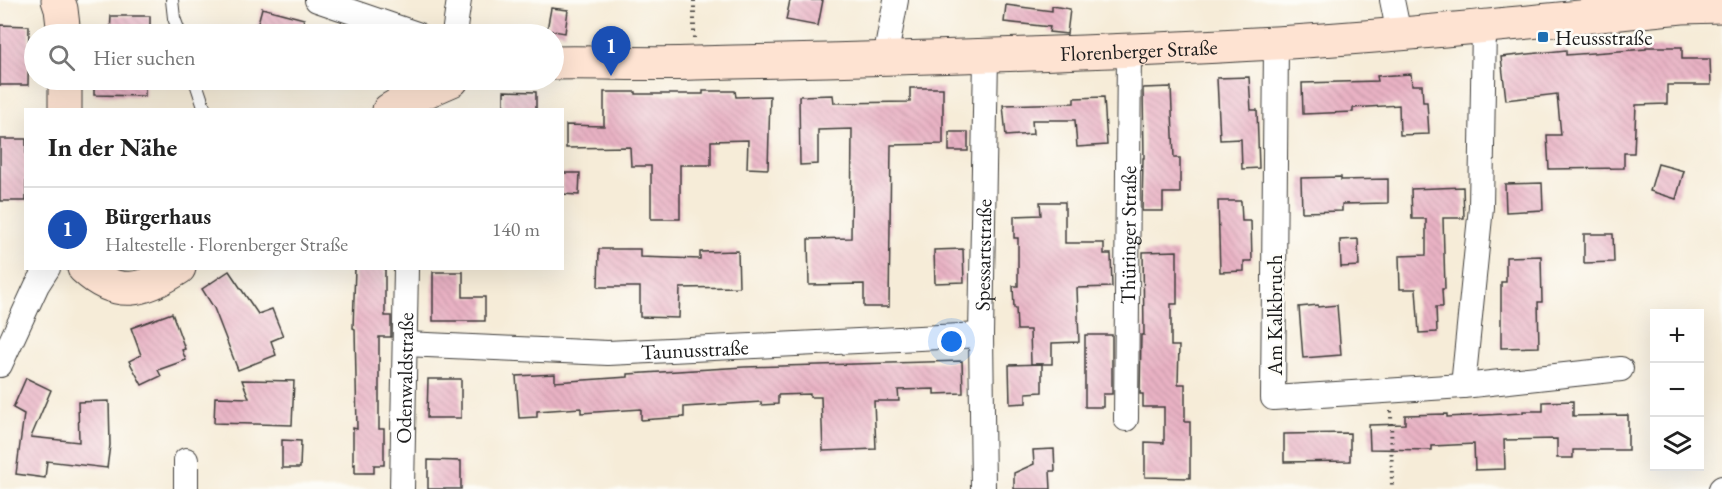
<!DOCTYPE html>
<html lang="de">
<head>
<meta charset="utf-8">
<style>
  body { margin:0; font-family:"EB Garamond",serif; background:#f2f2f2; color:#222 }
  .controls { position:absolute; right:18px; bottom:18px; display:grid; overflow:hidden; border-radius:0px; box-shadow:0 6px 24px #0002 }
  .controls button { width:54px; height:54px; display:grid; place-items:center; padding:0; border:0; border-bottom:2px solid #e0e0e0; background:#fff; color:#222; font:30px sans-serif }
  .you { position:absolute; left:952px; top:342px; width:21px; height:21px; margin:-15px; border:4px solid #fff; border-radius:50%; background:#1a73e8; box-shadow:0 0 0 9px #1a73e833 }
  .badge { display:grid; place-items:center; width:39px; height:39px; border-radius:50%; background:#111827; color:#fff; font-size:20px; font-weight:700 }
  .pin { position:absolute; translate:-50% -50px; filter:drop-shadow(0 2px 3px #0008) }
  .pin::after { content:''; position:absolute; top:32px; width:21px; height:18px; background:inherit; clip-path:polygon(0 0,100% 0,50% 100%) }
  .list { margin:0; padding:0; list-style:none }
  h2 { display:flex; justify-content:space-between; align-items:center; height:78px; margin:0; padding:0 24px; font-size:26px }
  h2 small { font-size:20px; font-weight:400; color:#767676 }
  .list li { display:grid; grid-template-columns:39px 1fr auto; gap:18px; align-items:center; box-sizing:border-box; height:84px; padding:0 24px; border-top:2px solid #e0e0e0 }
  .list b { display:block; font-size:22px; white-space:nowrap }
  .list p { margin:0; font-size:20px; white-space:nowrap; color:#767676 }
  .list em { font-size:20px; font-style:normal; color:#767676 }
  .icon { flex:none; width:33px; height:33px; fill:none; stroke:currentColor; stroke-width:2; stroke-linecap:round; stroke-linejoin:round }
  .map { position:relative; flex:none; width:1722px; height:489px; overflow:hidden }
  .search { position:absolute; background:#fff; box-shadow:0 6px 24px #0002; left:24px; top:24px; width:540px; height:66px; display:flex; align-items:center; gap:15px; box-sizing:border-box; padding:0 21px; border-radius:33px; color:#767676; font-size:22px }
  .panel { position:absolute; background:#fff; box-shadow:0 6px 24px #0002; left:24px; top:108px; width:540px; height:162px; border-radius:0px }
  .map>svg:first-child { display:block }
</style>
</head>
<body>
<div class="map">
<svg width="1722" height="489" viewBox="0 0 1722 489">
  <defs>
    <pattern id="building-back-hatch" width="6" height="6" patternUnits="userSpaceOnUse" patternTransform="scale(1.5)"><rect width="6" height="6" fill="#e9b2c4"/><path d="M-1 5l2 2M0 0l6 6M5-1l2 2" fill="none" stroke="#c798a8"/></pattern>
  </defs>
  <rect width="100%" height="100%" fill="#fdfcf7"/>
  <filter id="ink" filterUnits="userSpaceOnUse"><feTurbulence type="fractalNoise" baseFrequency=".0167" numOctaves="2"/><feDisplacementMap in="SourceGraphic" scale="12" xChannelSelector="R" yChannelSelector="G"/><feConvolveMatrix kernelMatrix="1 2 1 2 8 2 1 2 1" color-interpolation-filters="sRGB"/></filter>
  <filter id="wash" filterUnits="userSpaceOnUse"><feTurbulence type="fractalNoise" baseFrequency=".008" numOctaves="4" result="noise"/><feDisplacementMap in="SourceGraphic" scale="24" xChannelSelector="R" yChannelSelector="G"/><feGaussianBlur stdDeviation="1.35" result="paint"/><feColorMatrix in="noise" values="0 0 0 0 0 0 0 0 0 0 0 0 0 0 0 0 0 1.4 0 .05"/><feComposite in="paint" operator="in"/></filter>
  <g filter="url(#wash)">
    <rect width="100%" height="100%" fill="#f6ecd8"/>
    <g id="blocks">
      <g fill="url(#building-back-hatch)">
        <path d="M790,0h33l-5,26 -32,-6z"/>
        <path d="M1006,5l46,6v-5l18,3 -3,25 -18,-2 1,-5 -46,-5z"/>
        <path d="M262,8l42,11 -4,15h-45z"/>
        <path d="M551,8l17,2 -3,23 -18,-3z"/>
        <path d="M111,16h39v18h-40z"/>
        <path d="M0,25l29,1 -1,59h-28z"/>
        <path d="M1646,47h36v12h28l1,26h-44v19l-31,1 -2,48h-10v15l-75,1 -2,-34h14l-4,-41 -51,6 -5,-43 65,-7v5l80,-6z"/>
        <path d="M1411,74l1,11h10l1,17h4l2,32 -29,1 -1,-30 -46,3v4l-50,2 -1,-31 76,-2 -1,-5z"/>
        <path d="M1249,77l2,33h6l2,58 -17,1 -1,-30 -21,1 -3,-62z"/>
        <path d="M94,80h51v16l-51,-1z"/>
        <path d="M1171,87l3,71h6v35h-17v18h-21l1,-53h1l-1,-70z"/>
        <path d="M910,88h33v56l-52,1 -2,162h-25v-23l-55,1 -1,-46 43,-1 1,-109 -34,1v34l-18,1 -1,-69 34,-1 1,8 76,-1z"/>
        <path d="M504,91l32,1v18h-32z"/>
        <path d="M703,91h32l1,6 34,-1 -2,73 -21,-1 1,-28 -37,1v24h-31v54h-29v-53h-20l-1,-19 -64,1v-23l38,1v-34h32v2h67z"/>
        <path d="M1104,97l3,48 -30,2 -2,-27h-43l1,14 -27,2 -3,-31 71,-2v-5z"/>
        <rect x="949" y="132" width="19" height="19"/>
        <rect x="0" y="139" width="26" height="62"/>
        <path d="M1658,164l26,7 -8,28 -26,-8z"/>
        <path d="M562,173h18l-1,22 -17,-1z"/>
        <path d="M1341,177v3l47,-1v24l-46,1v7l-40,1 -1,-34z"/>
        <path d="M1542,183l1,27 -37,2 -1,-28z"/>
        <path d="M1463,187l1,31h-21l2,71h-3l1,18h-7l1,25 -18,1 -3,-44h-16l-1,-33 27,-1v-36h-14l-1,-30z"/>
        <path d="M1218,201h23l1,20h9l1,40h-8v10l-24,1z"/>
        <path d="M1040,202h25v41h39v11h7l1,33 -35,1 2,54 -27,1v21h-21l-1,-34h-13l-1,-22h-2l-1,-22h5v-48h-4v-22l27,-1z"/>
        <path d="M1584,234h29l1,28 -30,1z"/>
        <path d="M1358,239l1,27 -18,1 -1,-27z"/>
        <path d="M599,249h41v8l60,2v-7l38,-1 1,36 -59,1 -1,30 -39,-1v-30h-42z"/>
        <path d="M963,249l1,33 -29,1 -1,-33z"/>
        <path d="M1177,251v53h-6v42h8l-1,38h7v38h5v56l-45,-1v-35l19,1v-36h-21v-13h-3l1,-59h3l-1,-83z"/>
        <path d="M1541,256l1,46h-4l1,45 -38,1v-66h5v-25z"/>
        <path d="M355,268h30v48h6v21h-12v92h5v36h-10v8h-19v-9l-2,1v-37l4,1 -2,-100 -2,-1z"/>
        <path d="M229,271l29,43 14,-5 11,27 -12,5 5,14 -38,15 -24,-62 -12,-19z"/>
        <path d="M433,272h30v25h22v24h-52z"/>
        <path d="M1318,305v2l19,-2 4,50 -38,3 -4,-51z"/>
        <path d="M172,313l13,36 -3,1 4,10 -28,10 3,6 -19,9 -13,-24 12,-6 -10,-27z"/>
        <path d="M1085,335h27v59h-9v13h-18z"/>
        <path d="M962,361l1,32 -29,1v-5l-36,1 1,11h-25l2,48 -53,2 -2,-54h-11v-3l-32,1v9l-17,1v-3l-77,5v10l-43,3v-11l-60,4v-5l-44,3v6l-18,1 -3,-42 39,-2v8l73,-5v-3l116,-7z"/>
        <path d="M1042,364v28l-16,1v10l-16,1 -1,-39z"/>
        <path d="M26,378l25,12 -20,47 48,5 -1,-40 31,-1 1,44 -3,23 -60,-7 -2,17 -29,-4 8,-60 -11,-6z"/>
        <path d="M428,379h33v39h-34z"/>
        <path d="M242,380l52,1 -2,44 -78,-2 1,-26 34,1z"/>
        <path d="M1573,401v15l55,-1v35h-55v8h-16v-19l-53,1 1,29 -30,1 -1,-26 -42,2v4l-62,-1 -1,-24 36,-1v-9l42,-1v3l76,-4v-2h20v-9z"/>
        <path d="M1350,433v28l-66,1v-28z"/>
        <path d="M282,440l19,1 -1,27h-18z"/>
        <path d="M1054,449l1,22h-5l1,18h-37v-16l20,-9 -1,-14z"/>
        <path d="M428,460l33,1v28h-33z"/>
      </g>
    </g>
  </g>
  <g filter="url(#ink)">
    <use href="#blocks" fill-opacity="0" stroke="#3d3b38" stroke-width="1.5"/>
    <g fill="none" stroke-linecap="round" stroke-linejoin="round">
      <defs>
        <g id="lane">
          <path d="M172,0l2,18 6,16"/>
          <path d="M195,80l10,30"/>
        </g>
        <g id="street">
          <path d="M317,0l100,34"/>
          <path d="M1392,0l7,34"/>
          <path d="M454,34l5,-34"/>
          <path d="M1276,43l-3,355 190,-12 158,-17"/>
          <path d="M885,59l11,-59"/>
          <path id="s1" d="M405,344l203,9 373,-18"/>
          <path d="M0,365l37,-80 11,-17"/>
          <path d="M1463,386l18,-179 3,-181"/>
          <path id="s2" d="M1126,419l3,-370"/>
          <path d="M186,460v29"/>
          <path id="s3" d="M402,489l4,-221"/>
          <path id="s4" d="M983,489l-2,-154 5,-279"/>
          <path d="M1721,489l1,-1"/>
        </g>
        <g id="secondary">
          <path d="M58,0l3,9 3,25"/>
          <path id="s5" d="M554,63c47,-1 94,2 142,0 193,-4 386,-9 579,-20 136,-8 272,-23 407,-36l40,-1"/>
          <path d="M65,80v30"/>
          <path d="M389,110l17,-10 46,-20"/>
          <path d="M84,268c33,31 60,23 95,0"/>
        </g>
      </defs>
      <use href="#lane" stroke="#3d3b38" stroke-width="14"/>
      <use href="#street" stroke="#3d3b38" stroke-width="26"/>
      <use href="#secondary" stroke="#3d3b38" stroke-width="35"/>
      <g stroke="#3d3b38" stroke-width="4" stroke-dasharray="1.5 4.5" stroke-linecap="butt">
        <path d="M694,38v-38"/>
        <path d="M1391,411l1,78"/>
      </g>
      <use href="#lane" stroke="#fff" stroke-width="12"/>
      <use href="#street" stroke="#fff" stroke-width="24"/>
      <use href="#secondary" stroke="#fee3d2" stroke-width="33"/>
    </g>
  </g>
  <rect fill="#1f6fb2" stroke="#fdfcf7" stroke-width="2" x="1537" y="31" width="12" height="12" rx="3"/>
  <g text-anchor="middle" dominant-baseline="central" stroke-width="5" stroke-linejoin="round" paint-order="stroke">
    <g font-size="21" fill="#1c1c1c" stroke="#fdfcf7" text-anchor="start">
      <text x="1555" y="37">Heussstraße</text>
    </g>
    <g font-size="21" fill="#1c1c1c" stroke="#fdfcf7">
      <text stroke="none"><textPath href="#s5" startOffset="585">Florenberger Straße</textPath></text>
      <text stroke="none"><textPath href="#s2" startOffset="184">Thüringer Straße</textPath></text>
      <text stroke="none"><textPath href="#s4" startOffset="234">Spessartstraße</textPath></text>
      <text transform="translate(1274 315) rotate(-90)">Am Kalkbruch</text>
      <text stroke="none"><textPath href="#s1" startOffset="290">Taunusstraße</textPath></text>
      <text stroke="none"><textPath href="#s3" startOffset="111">Odenwaldstraße</textPath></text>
    </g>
  </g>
</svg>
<div class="controls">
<button>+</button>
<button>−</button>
<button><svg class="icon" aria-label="layers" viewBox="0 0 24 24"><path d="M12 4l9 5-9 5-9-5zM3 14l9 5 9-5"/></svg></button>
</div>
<div class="you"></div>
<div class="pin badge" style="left:611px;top:76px;background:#1a4fb4">1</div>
<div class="search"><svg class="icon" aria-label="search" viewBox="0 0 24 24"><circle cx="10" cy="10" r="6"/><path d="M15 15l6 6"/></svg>Hier suchen</div>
<section class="panel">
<h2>In der Nähe<small></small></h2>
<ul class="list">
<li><span class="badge" style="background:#1a4fb4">1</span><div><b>Bürgerhaus</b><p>Haltestelle · Florenberger Straße</p></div><em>140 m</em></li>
</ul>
</section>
</div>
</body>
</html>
